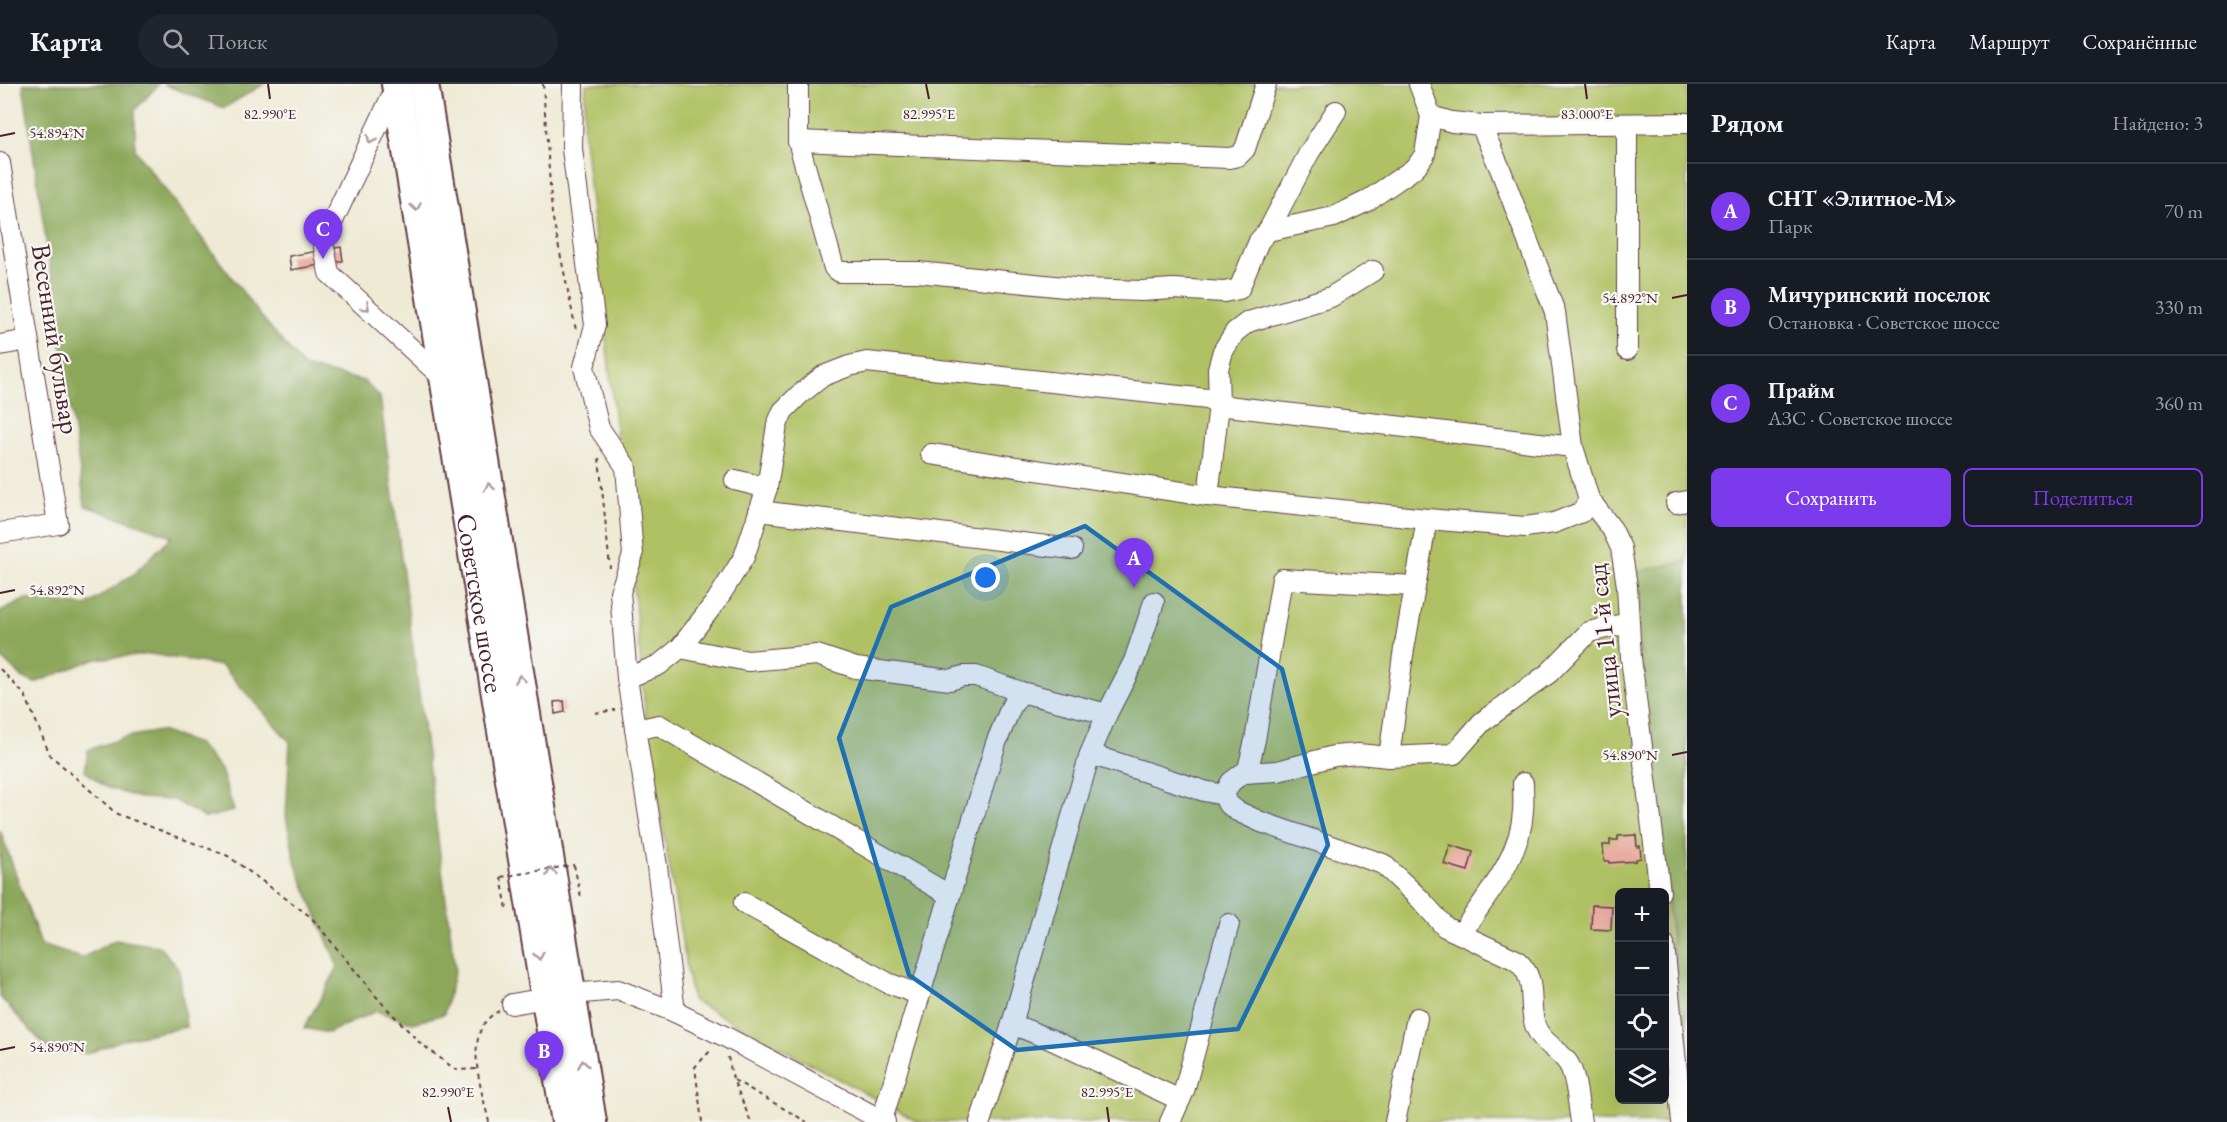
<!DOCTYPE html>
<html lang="ru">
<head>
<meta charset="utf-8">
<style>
  body { margin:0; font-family:"EB Garamond",serif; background:#20242c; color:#f1f3f6 }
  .controls { position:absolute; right:18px; bottom:18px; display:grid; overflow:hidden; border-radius:9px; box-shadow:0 6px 24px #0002 }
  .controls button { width:54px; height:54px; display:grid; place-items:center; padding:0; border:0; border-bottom:2px solid #363941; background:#171b24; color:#f1f3f6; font:30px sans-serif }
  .you { position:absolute; left:986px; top:494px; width:21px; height:21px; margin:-15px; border:4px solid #fff; border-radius:50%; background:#1a73e8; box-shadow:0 0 0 9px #1a73e833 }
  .badge { display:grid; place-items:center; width:39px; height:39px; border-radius:50%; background:#7c3aed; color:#fff; font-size:20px; font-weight:700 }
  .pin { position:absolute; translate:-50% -50px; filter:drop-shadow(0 2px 3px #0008) }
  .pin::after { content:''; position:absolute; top:32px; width:21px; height:18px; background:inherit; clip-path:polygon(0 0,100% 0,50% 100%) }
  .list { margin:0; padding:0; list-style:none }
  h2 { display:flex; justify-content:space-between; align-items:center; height:78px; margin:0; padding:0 24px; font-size:26px }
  h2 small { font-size:20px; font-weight:400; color:#9ea1a6 }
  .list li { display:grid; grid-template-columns:39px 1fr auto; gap:18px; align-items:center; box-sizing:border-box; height:96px; padding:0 24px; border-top:2px solid #363941 }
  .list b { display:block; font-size:22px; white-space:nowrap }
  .list p { margin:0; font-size:20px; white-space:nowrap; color:#9ea1a6 }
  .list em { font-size:20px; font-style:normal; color:#9ea1a6 }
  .actions { display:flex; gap:12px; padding:18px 24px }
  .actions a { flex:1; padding:14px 0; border:2px solid #7c3aed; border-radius:9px; text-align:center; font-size:21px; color:#7c3aed }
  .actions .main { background:#7c3aed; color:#fff }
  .icon { flex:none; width:33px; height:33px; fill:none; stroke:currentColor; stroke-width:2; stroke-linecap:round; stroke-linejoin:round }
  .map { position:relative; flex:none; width:1687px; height:1038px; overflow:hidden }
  header { display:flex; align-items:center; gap:36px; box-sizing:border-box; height:84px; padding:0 30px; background:#171b24; border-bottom:2px solid #363941 }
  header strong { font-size:28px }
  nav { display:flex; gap:33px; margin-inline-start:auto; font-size:21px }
  .search { width:420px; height:54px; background:#20242c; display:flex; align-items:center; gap:15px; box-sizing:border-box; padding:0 21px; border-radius:33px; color:#9ea1a6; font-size:22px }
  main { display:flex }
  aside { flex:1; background:#171b24 }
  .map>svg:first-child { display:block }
</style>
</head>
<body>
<header>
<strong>Карта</strong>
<div class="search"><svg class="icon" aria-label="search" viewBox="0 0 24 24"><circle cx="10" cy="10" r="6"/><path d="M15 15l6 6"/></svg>Поиск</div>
<nav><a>Карта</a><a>Маршрут</a><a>Сохранённые</a></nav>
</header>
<main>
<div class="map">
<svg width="1687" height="1038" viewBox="0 0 1687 1038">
  <rect width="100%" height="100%" fill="#f6f6f2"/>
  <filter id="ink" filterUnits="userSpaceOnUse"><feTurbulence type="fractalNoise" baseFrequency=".0167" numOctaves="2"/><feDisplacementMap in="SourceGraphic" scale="12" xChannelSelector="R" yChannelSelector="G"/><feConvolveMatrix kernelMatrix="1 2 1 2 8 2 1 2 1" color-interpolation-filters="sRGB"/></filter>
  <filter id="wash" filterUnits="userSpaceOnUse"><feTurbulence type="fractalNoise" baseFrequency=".008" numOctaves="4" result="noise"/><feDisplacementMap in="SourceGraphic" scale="24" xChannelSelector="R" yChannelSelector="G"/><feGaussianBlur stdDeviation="1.35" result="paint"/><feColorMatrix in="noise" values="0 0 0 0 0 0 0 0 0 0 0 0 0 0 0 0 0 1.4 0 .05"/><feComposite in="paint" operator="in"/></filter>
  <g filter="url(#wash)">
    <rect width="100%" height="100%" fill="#eeead4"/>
    <path fill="#b0c164" stroke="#7d7048" stroke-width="1.5" fill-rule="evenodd" d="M586,0h1101v477l-53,12 28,260 25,289h-769l-226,-122 -44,-259 -13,-138 -52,-474zM1620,808h44v208h-44z"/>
    <g fill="#8ca75a" stroke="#6b6342" stroke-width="1.5">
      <path d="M23,0h136l-24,26v40l125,165 44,52 60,14 16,16 75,572 -11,45 -31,9 -37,-12 -48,22 -24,-5 34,-61 -42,-102 -10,-49 4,-74 -68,-76 -71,-12 -57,5 -59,24 -13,-6 -22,-20v-45l26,-13 60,7 49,-33 37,-37 -87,-30z"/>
      <path d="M163,0h101l-40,24z"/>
      <path d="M1687,477v539l-25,-267 -17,-134 -12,-126z"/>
      <path d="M160,647l38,13 23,26 13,41 -29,7 -31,-18 -35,-2 -33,-11 -21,-16 3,-21 38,-13z"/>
      <path d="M0,746l41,115 41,13 33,-18 44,6 20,23 7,58 -62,12 -37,15 -40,-6 -47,-51z"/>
    </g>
    <g id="blocks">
      <g fill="#e9aca1">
        <path d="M341,163l2,14 -52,9 -2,-14z"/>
        <path d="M564,617l1,11 -10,2 -1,-12z"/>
        <path d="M1636,751l1,12 3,-1 1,12 -5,1v2l-27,2v-2h-5l-1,-16h7v-5h8v-4z"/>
        <path d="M1450,761l23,7 -5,19 -24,-7z"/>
        <path d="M1592,821l20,1 -1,24 -20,-1z"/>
      </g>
    </g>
  </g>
  <g filter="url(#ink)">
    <use href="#blocks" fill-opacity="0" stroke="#633d44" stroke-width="1.5"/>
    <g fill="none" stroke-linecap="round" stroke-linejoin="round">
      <defs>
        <g id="minor">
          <path d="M573,0l-1,65 23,176 -11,42 15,61 27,39 7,88 -13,37 7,86 30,188 18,146"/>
          <path d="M798,0v57l36,127 6,4h78l166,17 58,2 31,-2 51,3 15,-3 20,-48 9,-10 41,-78 27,-42"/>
          <path d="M1419,0l12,32 21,6 29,3 20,46 54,141 18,135"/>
          <path d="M396,3l-73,155 6,31 115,106"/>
          <path d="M1627,40v226"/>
          <path d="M1481,41l206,-2"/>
          <path d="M798,57l431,17 9,-2 7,-7 21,-65"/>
          <path d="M0,79l58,361 -58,9"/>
          <path d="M1268,147l66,-14 33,-16 45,-31 7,-7 6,-9 6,-38"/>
          <path d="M0,261l28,-5"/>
          <path d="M931,370l277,42"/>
          <path d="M735,396l32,8"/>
          <path d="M1589,415l23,30 9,19 6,38 4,72 29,234"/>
          <path d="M1676,419l11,-2"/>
          <path d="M759,427l313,38"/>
          <path d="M680,564l37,-48 27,-43 23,-69 10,-63 6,-14 16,-16 24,-19 26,-10 18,-4 340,37 12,6 354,42 16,52 -7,13 -28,11 -29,4 -98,-8 -219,-23 11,-91 -1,-36 5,-18 12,-19 13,-10 83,-25 42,-26"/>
          <path d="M627,594l32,-13 21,-17 68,13 69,-6 39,13 94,12 13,-4h13l45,16 86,22"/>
          <path d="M635,646l24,-5 290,170"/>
          <path d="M1090,670l114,37 20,4"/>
          <path d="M1389,673l14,-102 24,-136"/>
          <path d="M1247,689l8,-33 27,-161 133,7"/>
          <path d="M744,819l144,80 32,12"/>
          <path d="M1461,850c24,-37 60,-76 62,-123 1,-10 0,-19 0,-28"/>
          <path d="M1664,860l18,178"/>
          <path d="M571,910l47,-4 57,22 49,24 161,86"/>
          <path d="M512,920l34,-6"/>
          <path d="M1012,940l40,16 128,60"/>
          <path d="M882,1036l114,-377 15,-36 10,-15"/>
          <path d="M980,1038l32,-98 78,-270 17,-40 27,-53 20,-59"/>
          <path d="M1170,1038l14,-31 45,-167"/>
          <path d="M1395,1038l22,-104"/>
          <path d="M1581,1038c-3,-16 -4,-46 -13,-59 -9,-14 -27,-20 -33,-38 -8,-25 4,-46 -19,-65l-71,-33 -25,-28 -37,-35 -122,-42 -24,-11 -10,-8 -3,-8 7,-13 12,-9 35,-2 56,-15 24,-2 31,3 65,-3 28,-32 67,-49 40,-41 39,-9"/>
        </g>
        <g id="highway">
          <path id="s1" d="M396,0l170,1038"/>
          <path d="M424,0l168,1038"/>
        </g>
      </defs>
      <use href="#minor" stroke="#633d44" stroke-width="22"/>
      <use href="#highway" stroke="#633d44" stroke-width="32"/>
      <g stroke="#633d44" stroke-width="2" stroke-dasharray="4.5 4.5" stroke-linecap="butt">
        <path d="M543,0l9,130 24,116"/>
        <path d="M599,374l11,110"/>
        <path d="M0,585l25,26 25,60 67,59 111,42 83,61 69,84 39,41 37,28 21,-1"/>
        <path d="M595,629l20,-3"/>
        <path d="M574,781l7,32"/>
        <path d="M501,793l6,32"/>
        <path d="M728,973l5,22 18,43"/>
        <path d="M734,996l73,42"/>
        <path d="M489,1038c-7,-32 -29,-92 10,-111"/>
        <path d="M702,1038l-7,-55 17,-18"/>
      </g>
      <use href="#minor" stroke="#fff" stroke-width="20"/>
      <use href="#highway" stroke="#fff" stroke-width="28"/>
      <path stroke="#633d44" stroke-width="2" stroke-dasharray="4.5 4.5" stroke-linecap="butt" d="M501,793l73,-12"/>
    </g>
    <defs><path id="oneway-chevron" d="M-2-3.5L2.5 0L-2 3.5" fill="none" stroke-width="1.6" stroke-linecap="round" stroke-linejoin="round" transform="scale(1.5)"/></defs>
    <g stroke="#ae9aa0">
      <use href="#oneway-chevron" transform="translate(371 56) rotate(115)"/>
      <use href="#oneway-chevron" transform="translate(416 123) rotate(81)"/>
      <use href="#oneway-chevron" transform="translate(366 223) rotate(43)"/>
      <use href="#oneway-chevron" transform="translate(489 403) rotate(-99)"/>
      <use href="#oneway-chevron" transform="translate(520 595) rotate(-99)"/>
      <use href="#oneway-chevron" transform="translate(551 788) rotate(-99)"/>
      <use href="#oneway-chevron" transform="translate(539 872) rotate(81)"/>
      <use href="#oneway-chevron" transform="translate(583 980) rotate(-99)"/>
    </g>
  </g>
  <path fill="#1f6fb2" fill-opacity="0.2" stroke="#1f6fb2" stroke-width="4.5" stroke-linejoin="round" d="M1085,442l197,143 46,176 -90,184 -221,21 -108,-75 -70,-237 52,-131z"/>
  <path fill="none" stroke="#4a1f2b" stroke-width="2" d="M268,0l2,15M926,0l3,15M1585,0l2,15M0,52l15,-3M1672,214l15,-3M0,509l15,-3M1672,671l15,-3M0,966l15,-3M448,1023l3,15M1107,1023l2,15"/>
  <g text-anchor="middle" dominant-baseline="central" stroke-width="4.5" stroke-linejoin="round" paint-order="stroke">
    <g font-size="27" fill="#4a1f2b" stroke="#f6f6f2">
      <text transform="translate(56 255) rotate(81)">Весенний бульвар</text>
      <text stroke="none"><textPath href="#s1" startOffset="526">Советское шоссе</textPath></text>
      <text transform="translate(1604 557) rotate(-96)">улица 11-й сад</text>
    </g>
  </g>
  <g font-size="15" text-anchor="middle" fill="#4a1f2b" stroke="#f6f6f2" stroke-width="4.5" stroke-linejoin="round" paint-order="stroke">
    <text x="270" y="35">82.990°E</text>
    <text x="929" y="35">82.995°E</text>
    <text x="1587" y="35">83.000°E</text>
    <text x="57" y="54">54.894°N</text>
    <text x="1630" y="219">54.892°N</text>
    <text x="57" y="511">54.892°N</text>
    <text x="1630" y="676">54.890°N</text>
    <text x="57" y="968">54.890°N</text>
    <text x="448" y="1013">82.990°E</text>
    <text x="1107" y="1013">82.995°E</text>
  </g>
</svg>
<div class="controls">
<button>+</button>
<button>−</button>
<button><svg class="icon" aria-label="locate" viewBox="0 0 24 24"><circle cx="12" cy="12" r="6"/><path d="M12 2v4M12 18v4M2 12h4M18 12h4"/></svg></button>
<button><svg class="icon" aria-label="layers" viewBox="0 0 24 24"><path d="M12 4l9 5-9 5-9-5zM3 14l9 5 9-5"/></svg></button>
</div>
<div class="you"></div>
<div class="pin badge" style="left:1134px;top:504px">A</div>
<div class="pin badge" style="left:544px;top:997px">B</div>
<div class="pin badge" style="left:323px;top:175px">C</div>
</div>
<aside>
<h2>Рядом<small>Найдено: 3</small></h2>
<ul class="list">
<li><span class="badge">A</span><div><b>СНТ «Элитное-М»</b><p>Парк</p></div><em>70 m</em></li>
<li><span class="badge">B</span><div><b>Мичуринский поселок</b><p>Остановка · Советское шоссе</p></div><em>330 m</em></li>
<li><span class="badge">C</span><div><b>Прайм</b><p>АЗС · Советское шоссе</p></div><em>360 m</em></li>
</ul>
<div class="actions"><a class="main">Сохранить</a><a>Поделиться</a></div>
</aside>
</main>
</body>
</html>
